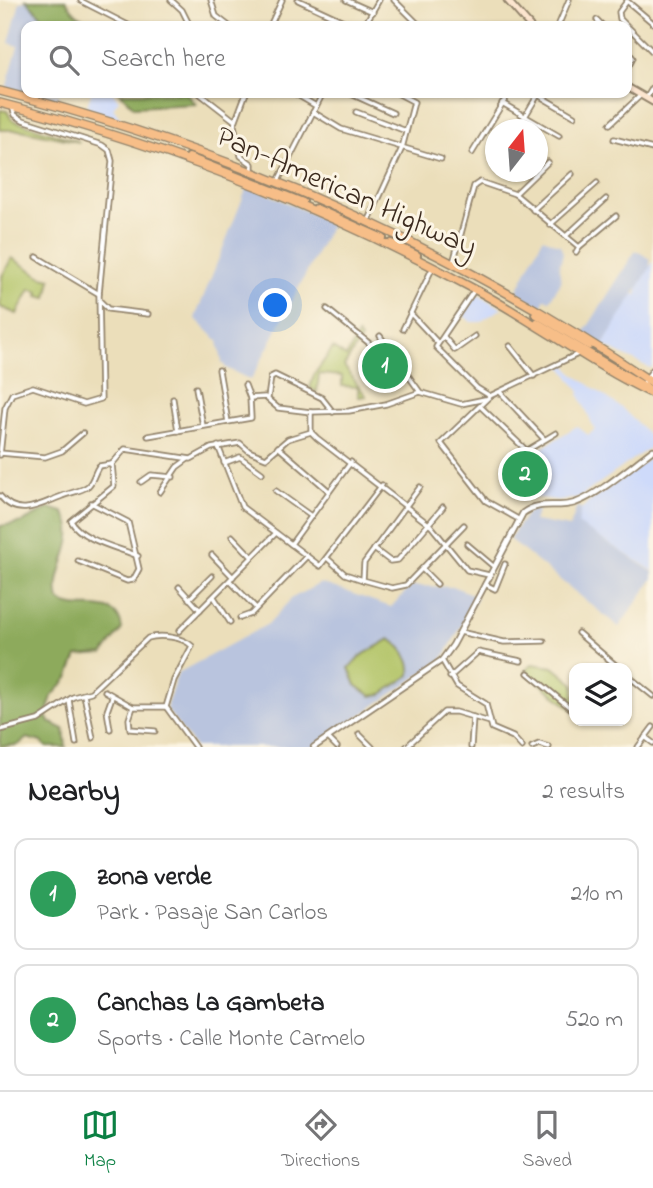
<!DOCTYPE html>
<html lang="en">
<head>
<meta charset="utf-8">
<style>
  body { margin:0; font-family:"Indie Flower",sans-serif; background:#f6f6f6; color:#202124 }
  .controls { position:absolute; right:21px; bottom:21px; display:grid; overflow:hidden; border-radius:14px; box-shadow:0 2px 5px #0004 }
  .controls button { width:63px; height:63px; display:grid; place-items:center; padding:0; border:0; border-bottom:2px solid #e0e0e0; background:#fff; color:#202124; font:35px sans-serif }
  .compass { position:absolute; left:485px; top:119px; width:63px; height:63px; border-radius:50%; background:#fff; box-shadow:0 2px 5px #0004; rotate:17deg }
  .you { position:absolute; left:276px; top:306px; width:24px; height:24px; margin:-18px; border:5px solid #fff; border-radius:50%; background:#1a73e8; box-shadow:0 0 0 10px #1a73e833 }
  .badge { display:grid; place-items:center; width:46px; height:46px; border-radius:50%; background:#0b8043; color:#fff; font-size:23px; font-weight:700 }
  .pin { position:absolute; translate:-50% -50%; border:4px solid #fff; box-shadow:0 2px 7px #0006 }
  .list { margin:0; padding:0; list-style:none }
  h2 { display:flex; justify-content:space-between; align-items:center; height:91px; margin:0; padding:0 28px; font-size:30px }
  h2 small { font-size:23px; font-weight:400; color:#757577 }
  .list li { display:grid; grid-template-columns:46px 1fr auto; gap:21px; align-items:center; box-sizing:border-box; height:112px; margin:0 14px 14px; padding:0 14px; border:2px solid #e0e0e0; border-radius:14px }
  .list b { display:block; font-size:26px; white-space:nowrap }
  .list p { margin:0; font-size:23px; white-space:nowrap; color:#757577 }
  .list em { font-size:23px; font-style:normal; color:#757577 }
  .icon { flex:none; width:38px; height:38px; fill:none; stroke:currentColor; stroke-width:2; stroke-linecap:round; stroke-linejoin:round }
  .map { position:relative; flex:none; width:653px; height:747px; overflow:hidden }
  .search { position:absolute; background:#fff; box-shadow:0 2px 5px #0004; left:21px; right:21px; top:21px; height:77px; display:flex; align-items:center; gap:18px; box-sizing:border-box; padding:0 24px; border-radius:14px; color:#757577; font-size:26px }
  .sheet { height:343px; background:#fff }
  nav { display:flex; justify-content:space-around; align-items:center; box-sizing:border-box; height:98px; border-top:2px solid #e0e0e0; background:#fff; font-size:19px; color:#757577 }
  nav a { display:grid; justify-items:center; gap:4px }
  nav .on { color:#0b8043 }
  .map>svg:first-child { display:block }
</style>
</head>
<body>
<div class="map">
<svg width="653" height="747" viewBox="0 0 653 747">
  <rect width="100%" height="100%" fill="#fcf5e5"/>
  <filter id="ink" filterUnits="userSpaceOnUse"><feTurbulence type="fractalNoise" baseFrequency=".0143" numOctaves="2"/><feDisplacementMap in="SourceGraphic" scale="14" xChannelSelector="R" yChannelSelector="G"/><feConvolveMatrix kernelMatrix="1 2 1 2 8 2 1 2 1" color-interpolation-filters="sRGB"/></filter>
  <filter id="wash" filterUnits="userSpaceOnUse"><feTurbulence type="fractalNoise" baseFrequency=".00686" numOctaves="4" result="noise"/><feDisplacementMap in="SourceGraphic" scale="28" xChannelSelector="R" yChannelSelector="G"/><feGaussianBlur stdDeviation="1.57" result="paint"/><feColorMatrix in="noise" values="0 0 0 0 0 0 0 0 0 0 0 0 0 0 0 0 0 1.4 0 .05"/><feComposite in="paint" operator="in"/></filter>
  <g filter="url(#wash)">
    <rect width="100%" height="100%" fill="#ebdeba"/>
    <g fill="#cedafa">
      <path d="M91,93h22l6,7 -6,8 9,13 -36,-12z"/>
      <path d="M653,262v105l-3,1 -47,-23 30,-52 4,2 1,-8z"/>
      <path d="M476,294l26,14 -22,14h-9l-8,-7z"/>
      <path d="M565,362l6,10 52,37 30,30v6l-73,52 -19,4 -32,-5 -24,-25 72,-45 11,9 7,-5 -16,-35 1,-3 -20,-28z"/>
      <path d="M653,456v115l-76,-47 4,-15 7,-6z"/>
    </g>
    <g fill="#b9c4de">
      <path d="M27,1l24,25h-25v67h33l-2,10 -51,-14 12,-43 -9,-3 11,-41z"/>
      <path d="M248,185l84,38 -81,157 -25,-12 -4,-6 -4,-21 -23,-23z"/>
      <path d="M543,238l17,7 3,8 -4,14 2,15 -11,18 -6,-1 -3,11 -26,-15z"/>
      <path d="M636,250l14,9v9l-49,80 -19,-12z"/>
      <path d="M577,506l4,3 -3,15 75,48v7l-34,48 -110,-88 20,-28 10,-4 -5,14 36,6z"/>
      <path d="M321,583l70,24 20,-21 44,1 23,10 -36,63 -129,87h-118l-28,-37v-6l11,-31 90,-49 24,-26z"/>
    </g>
    <g fill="#b2c467" stroke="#767742" stroke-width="2">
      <path d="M0,110l7,1 5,9 68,22 -59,-12h-21z"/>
      <path d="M12,258l30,19 9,2 -4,19 -9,-2 1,-4 -9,-3 -13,25 -17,-7 2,-31z"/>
      <path d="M358,335l3,4 -17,27 22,30 -8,1v-10l-16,-1v-10l-23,-2 -2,18 -7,-4 4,-13 19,-27 13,9z"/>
      <path d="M390,639c12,8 22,21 20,36l-28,19 -11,2 -15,-11 -7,-17 10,-11z"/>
      <path d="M532,664l21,3 21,17v27l-49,-40z"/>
    </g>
    <g fill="#8daa5c" stroke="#646a3d" stroke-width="2">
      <path d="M26,0h40c8,16 18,20 34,26h-49z"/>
      <path d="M120,93h66l10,11 -62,3z"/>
      <path d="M49,508l14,4c22,28 -13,56 -4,88 19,16 59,-7 63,29l-19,25 -26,2 -9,22 -16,18 -6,20 3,6 15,7 2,18h-19l-6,-5 -14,-4 -9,7 -18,1v-220l23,-4z"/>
    </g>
  </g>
  <g filter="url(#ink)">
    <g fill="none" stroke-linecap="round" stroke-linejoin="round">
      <defs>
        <g id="minor">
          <path d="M171,0l11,10 8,16"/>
          <path d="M211,0l5,16 13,10"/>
          <path d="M298,0l56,26"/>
          <path d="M346,0l27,12"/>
          <path d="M394,0l26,26"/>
          <path d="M81,1l49,25"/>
          <path d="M597,20l6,6"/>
          <path d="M653,23l-26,-22 -8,11 1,7 33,33"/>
          <path d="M270,26l12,-26"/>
          <path d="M364,26l15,-26"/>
          <path d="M558,26l11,-26"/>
          <path d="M627,51l6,7 -6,11"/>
          <path d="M199,93l36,28"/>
          <path d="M246,93l-12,32 7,31 11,8v8"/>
          <path d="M294,93l22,13"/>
          <path d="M349,93l44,20"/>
          <path d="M538,95l36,21"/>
          <path d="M647,97l6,-10"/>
          <path d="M502,103l57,33"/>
          <path d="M313,112l28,17 100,30"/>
          <path d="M356,112l50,19"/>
          <path d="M610,124l31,-29"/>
          <path d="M517,130l22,-37"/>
          <path d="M614,139l39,10"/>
          <path d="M472,153l37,-60"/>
          <path d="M278,181l45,-88"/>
          <path d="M515,194l33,-32"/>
          <path d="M533,210l39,-36"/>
          <path d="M368,222l34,-74 12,-46 -17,-9"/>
          <path d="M550,225l47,-42"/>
          <path d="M567,235l39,-36"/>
          <path d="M579,247l37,-31"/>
          <path d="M37,257l62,37"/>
          <path d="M453,263l21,-77 6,-4 35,12 64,53 -3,5"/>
          <path d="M475,289l-39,58 41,41 13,8"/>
          <path d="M100,301l8,8 40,5"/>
          <path d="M327,309l48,39 11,-4"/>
          <path d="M411,314l26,28"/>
          <path d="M403,329l29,-60"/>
          <path d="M380,336l40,56"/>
          <path d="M444,337l11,13 20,-14"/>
          <path d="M510,346l24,30"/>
          <path d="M219,370l9,52"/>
          <path d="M196,388l7,38"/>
          <path d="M500,392l44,47"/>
          <path d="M250,398l15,-1 13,11 33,4 38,-1 37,-7 34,-12 41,12 24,-5"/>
          <path d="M268,398l3,-21 4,-2 47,23 11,14"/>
          <path d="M173,399l5,32"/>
          <path d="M481,407l45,43"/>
          <path d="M311,412v20l6,6 114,88 36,44 22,5"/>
          <path d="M148,436l103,-18 -1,-20 -5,-13"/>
          <path d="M218,446l24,61 78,59 62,-81"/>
          <path d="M278,447l51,44"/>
          <path d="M0,453l45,4 17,-6 21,-18"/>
          <path d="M0,455l5,-47 7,-14 21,-7 51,17 17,-5 -2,-105 13,-133 -3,-11 -7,-5 -79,-25 -8,-5 -3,-8"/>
          <path d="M516,457l40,-24"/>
          <path d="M224,463l16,-6 22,16"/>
          <path d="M112,464l13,-15 66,10 20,-11 29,-5 9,8 17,7 22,-19 23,-7"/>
          <path d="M112,464l2,22 -43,35c10,19 48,27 67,35"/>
          <path d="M141,482l10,-7 22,2"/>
          <path d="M420,487l-56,76 -1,17 29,8 14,-3 58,-60"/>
          <path d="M276,491l35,25"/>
          <path d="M160,492l17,-25 11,-8"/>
          <path d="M0,496c18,23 41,8 62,0 9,-4 18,-4 26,-10 6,-6 6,-13 11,-20l13,-2"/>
          <path d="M518,519l-32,-18 -45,-58 49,-47 90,-43"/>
          <path d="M232,536l20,21"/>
          <path d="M291,544l60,-82"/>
          <path d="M467,544l26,22"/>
          <path d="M374,549l16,12 8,-1 45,-53"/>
          <path d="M212,555l21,22"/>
          <path d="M327,558l18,16 18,6"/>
          <path d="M78,561l49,20 6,-1 6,-11 -11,-47 -37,-19"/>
          <path d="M422,569l15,15"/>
          <path d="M230,581l26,27"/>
          <path d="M485,584l10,5 10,-25"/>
          <path d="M179,587l21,23"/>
          <path d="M214,597l16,25"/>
          <path d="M189,599l23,-23"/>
          <path d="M240,618l11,-4 56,-58"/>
          <path d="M179,631l97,-98"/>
          <path d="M460,632l44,10 40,-1"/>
          <path d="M578,633l41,35"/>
          <path d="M442,660l15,26 29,18 6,24 21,9 9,10"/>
          <path d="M528,673l46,38"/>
          <path d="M627,675l26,21"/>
          <path d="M450,677l28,-25 43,9"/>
          <path d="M105,691l28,16h33"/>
          <path d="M84,695l9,43"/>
          <path d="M69,700l7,43"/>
          <path d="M133,707l-4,12 1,10 25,2"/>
          <path d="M110,729l-3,-18 5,-14"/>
          <path d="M0,730l38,-10 35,-23 18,-5 57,-54c12,-4 35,-1 44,8l-18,34 -8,27 29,40"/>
          <path d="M359,734l13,13"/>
          <path d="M645,737l8,6"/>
          <path d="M328,738l9,9"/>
          <path d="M406,747l38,-35h12l34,10"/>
          <path d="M471,747l2,-30"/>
          <path d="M532,747l7,-3 10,3"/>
          <path d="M638,747l15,-20"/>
        </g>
        <g id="tertiary">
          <path d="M645,381l8,-11"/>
          <path d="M314,747l128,-87 11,-15 70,-132c18,-13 32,-4 52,-10 25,-9 56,-37 78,-53"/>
        </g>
        <g id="secondary">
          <path d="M507,0l23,26"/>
          <path d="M627,87l26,15"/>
        </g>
        <g id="primary">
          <path d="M189,157l114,45"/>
          <path d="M316,208l67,30"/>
          <path d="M392,243l25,12"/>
          <path d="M535,314l54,32"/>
          <path d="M537,322l111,66"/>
        </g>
        <g id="trunk">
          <path d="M0,91c233,59 454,158 653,292"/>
          <path d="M0,103c166,42 324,104 474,186 61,32 117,76 179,105"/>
        </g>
      </defs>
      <use href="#minor" stroke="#93846c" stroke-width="7"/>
      <use href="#tertiary" stroke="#93846c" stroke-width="8"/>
      <use href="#secondary" stroke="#93846c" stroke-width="9"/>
      <use href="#primary" stroke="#93846c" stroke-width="10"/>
      <use href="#trunk" stroke="#93846c" stroke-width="10"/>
      <use href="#minor" stroke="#fff" stroke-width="3.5"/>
      <use href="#tertiary" stroke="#fff" stroke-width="4.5"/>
      <use href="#secondary" stroke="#fce5cf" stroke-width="5"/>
      <use href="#primary" stroke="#f7be88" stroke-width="6"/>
      <use href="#trunk" stroke="#f7be88" stroke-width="7"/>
    </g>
  </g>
  <g text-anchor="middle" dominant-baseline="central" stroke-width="6" stroke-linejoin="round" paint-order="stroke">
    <g font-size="30" fill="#3b2a1e" stroke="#fcf5e5">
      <text transform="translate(346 193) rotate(24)">Pan-American Highway</text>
    </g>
  </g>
</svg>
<div class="controls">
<button><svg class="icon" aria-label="layers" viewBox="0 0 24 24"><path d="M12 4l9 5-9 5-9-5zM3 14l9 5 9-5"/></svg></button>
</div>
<svg class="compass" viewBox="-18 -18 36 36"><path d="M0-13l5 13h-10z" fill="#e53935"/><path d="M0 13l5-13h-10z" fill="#757577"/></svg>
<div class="you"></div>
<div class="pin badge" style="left:385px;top:366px;background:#2e9e5b">1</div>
<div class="pin badge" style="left:525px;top:474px;background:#2e9e5b">2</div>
<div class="search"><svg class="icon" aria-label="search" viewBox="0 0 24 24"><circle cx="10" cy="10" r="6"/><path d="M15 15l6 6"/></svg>Search here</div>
</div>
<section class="sheet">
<h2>Nearby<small>2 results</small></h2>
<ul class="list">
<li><span class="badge" style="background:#2e9e5b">1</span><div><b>zona verde</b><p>Park · Pasaje San Carlos</p></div><em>210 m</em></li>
<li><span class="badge" style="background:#2e9e5b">2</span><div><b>Canchas La Gambeta</b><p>Sports · Calle Monte Carmelo</p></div><em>520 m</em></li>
</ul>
</section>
<nav>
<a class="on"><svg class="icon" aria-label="map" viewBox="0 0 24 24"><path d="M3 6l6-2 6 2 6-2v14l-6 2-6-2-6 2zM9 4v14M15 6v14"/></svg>Map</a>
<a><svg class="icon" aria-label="directions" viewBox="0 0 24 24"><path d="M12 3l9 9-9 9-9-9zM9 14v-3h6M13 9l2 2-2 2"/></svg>Directions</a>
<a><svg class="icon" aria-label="saved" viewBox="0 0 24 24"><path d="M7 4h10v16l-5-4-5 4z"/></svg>Saved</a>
</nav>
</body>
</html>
